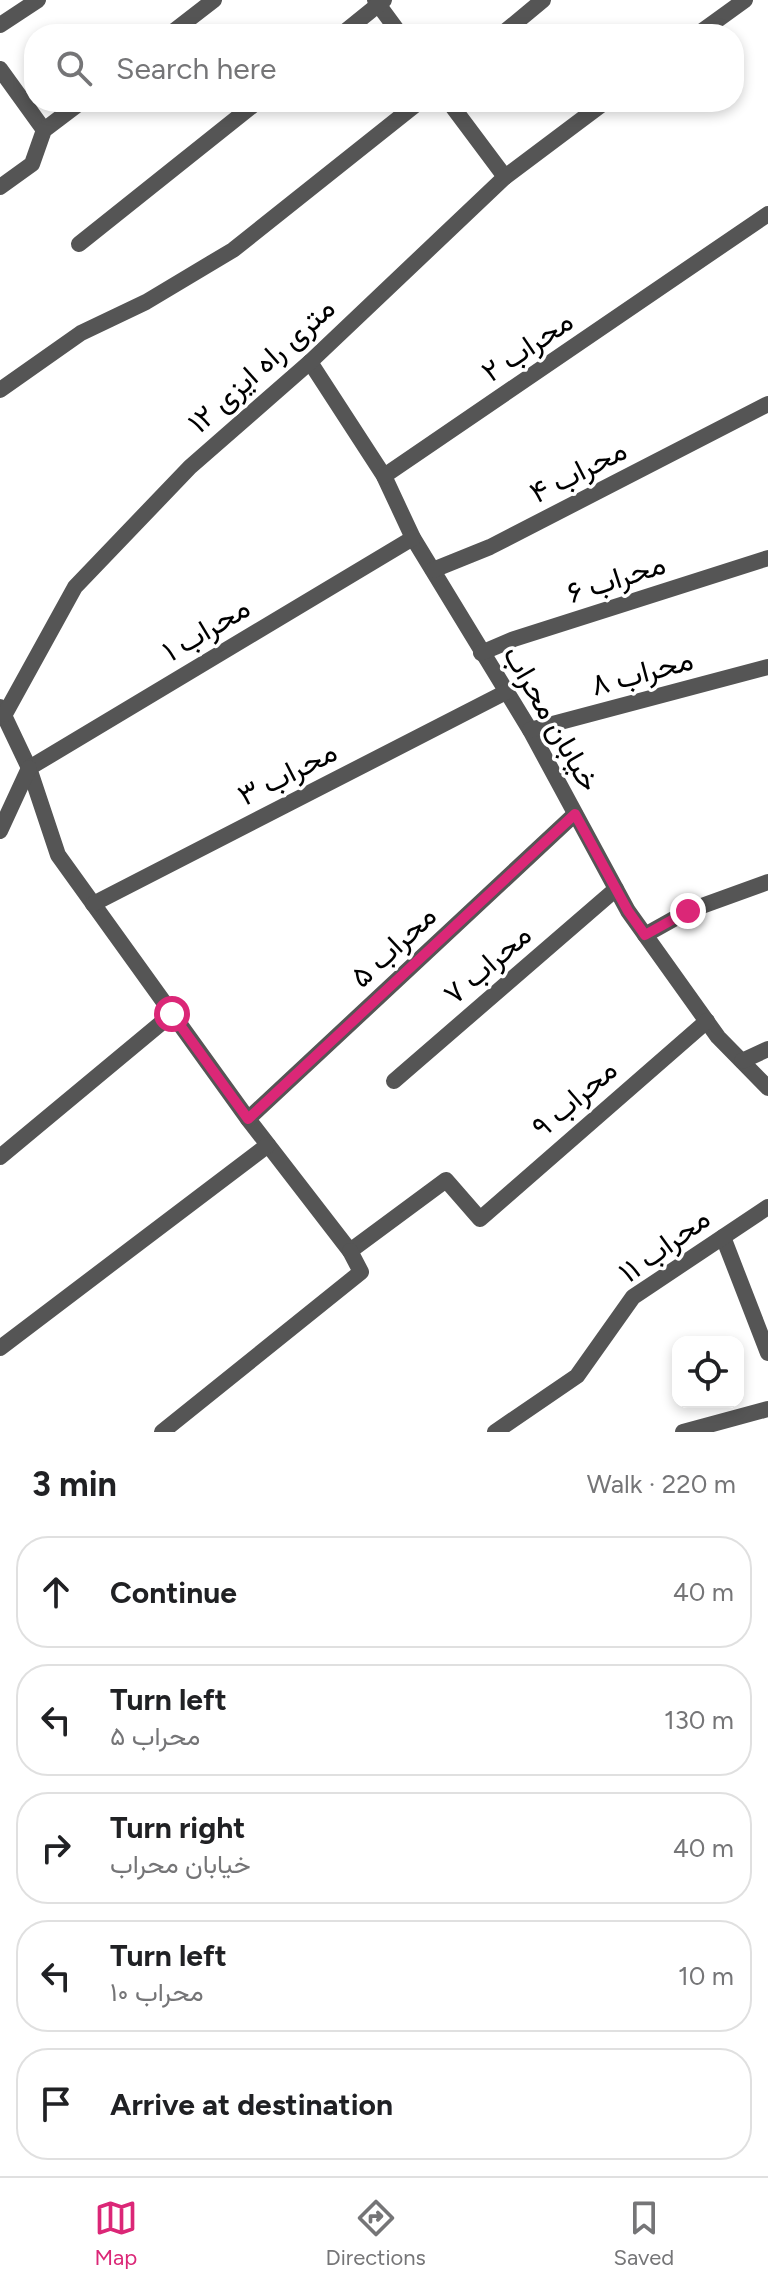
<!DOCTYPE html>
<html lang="en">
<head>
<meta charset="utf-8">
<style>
  body { margin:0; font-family:Figtree,Vazirmatn,sans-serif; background:#f2f2f2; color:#202124 }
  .controls { position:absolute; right:24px; bottom:24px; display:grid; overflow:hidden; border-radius:16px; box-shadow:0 4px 12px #0003 }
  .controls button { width:72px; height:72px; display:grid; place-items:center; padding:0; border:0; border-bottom:2px solid #e0e0e0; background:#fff; color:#202124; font:40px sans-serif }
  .stop { position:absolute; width:24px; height:24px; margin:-18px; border:6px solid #db2777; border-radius:50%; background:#fff }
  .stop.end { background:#db2777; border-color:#fff; box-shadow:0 2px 8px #0008 }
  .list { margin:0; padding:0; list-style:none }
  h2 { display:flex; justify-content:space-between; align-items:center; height:104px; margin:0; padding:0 32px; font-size:34px }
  h2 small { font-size:26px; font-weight:400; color:#757577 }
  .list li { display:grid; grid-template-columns:52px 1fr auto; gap:24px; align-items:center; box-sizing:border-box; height:112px; margin:0 16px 16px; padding:0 16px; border:2px solid #e0e0e0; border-radius:32px }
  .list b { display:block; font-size:30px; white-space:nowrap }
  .list p { margin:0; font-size:26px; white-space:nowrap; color:#757577 }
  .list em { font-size:26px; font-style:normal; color:#757577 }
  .icon { flex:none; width:44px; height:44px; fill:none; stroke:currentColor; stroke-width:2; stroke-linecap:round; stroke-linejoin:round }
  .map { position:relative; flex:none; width:768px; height:1432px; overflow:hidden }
  .search { position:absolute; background:#fff; box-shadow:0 4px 12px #0003; left:24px; right:24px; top:24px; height:88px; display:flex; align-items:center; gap:20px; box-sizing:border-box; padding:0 28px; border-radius:32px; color:#757577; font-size:30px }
  .sheet { height:744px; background:#fff }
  nav { display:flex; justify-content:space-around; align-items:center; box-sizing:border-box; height:112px; border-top:2px solid #e0e0e0; background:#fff; font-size:22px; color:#757577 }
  nav a { display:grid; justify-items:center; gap:4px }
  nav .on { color:#db2777 }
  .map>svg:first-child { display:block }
</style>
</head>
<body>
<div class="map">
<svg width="768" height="1432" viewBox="0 0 768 1432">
  <rect width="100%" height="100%" fill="#fff"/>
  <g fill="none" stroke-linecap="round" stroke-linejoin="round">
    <g stroke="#555" stroke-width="16">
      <path d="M375,0l25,34"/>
      <path d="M0,25l38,-25"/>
      <path d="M170,34l44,-34"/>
      <path d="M342,34l42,-34"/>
      <path d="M502,34l41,-34"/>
      <path d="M698,34l47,-34"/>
      <path d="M0,69l44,61"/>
      <path d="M449,102l56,75"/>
      <path d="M0,187l32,-23 12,-34 37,-28"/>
      <path d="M79,244l178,-142"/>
      <path d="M310,362l74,114 29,62 117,192 98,181 90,126 50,51"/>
      <path d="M0,390l81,-57 65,-31 87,-52 186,-148"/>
      <path d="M384,476l384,-262"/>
      <path d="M433,570l57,-23 278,-143"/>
      <path d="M481,653l33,-14 254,-81"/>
      <path d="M0,707l29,61 29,87 190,264 102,132 96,-71 34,39 227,-198"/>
      <path d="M5,714l70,-127 115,-120 120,-105 195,-185 100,-75"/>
      <path d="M530,730l238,-63"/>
      <path d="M29,768l384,-230"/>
      <path d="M0,831l29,-63"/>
      <path d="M93,904l413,-212"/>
      <path d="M645,935l43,-24 80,-29"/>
      <path d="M742,1061l26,-12"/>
      <path d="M394,1081l222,-192"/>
      <path d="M248,1119l327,-305"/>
      <path d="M0,1157l172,-143"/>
      <path d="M723,1237l45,116"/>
      <path d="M0,1348l268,-203"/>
      <path d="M162,1432l199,-160 -11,-21"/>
      <path d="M495,1432l82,-56 56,-79 135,-90"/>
      <path d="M683,1432l85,-23"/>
    </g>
  </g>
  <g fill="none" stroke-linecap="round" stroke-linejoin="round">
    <path stroke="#db2777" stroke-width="10" d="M172,1014l76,105 327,-305 53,97 17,24 43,-24"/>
  </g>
  <g text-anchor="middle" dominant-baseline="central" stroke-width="7" stroke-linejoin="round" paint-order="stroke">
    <g font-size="30" fill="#000" stroke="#fff">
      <text transform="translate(527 346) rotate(-34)">محراب ۲</text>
      <text transform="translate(261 365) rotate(-42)">۱۲ متری راه ایزی</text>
      <text transform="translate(578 471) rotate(-27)">محراب ۴</text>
      <text transform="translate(616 578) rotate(-18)">محراب ۶</text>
      <text transform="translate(206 629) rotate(-31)">محراب ۱</text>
      <text transform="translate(642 672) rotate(-15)">محراب ۸</text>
      <text transform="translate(552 718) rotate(60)">خیابان محراب</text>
      <text transform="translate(287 773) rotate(-27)">محراب ۳</text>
      <text transform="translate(393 946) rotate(-43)">محراب ۵</text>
      <text transform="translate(487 964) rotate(-41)">محراب ۷</text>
      <text transform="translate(574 1098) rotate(-41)">محراب ۹</text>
      <text transform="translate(664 1245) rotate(-36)">محراب ۱۱</text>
    </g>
  </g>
</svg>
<div class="controls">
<button><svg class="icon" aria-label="locate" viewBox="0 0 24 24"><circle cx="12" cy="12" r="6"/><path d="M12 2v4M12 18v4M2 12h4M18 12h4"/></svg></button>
</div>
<div class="stop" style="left:172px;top:1014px"></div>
<div class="stop end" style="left:688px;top:911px"></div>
<div class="search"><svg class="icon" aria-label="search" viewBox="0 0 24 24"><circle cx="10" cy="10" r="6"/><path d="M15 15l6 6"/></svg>Search here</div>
</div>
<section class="sheet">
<h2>3 min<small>Walk · 220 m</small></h2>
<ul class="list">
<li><svg class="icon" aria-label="ahead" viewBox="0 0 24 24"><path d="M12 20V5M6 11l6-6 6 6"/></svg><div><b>Continue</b></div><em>40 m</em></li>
<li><svg class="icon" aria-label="left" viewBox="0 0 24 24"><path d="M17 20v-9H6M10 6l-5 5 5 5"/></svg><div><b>Turn left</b><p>محراب ۵</p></div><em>130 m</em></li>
<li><svg class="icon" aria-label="right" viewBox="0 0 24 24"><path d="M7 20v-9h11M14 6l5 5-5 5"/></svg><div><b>Turn right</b><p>خیابان محراب</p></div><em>40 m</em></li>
<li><svg class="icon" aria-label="left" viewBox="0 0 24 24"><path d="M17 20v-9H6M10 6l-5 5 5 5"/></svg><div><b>Turn left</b><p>محراب ۱۰</p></div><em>10 m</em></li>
<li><svg class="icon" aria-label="arrive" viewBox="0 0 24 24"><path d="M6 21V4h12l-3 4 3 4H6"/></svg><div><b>Arrive at destination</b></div></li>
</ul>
</section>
<nav>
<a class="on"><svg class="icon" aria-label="map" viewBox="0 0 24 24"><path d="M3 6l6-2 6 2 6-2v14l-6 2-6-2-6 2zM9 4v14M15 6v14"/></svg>Map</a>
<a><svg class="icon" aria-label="directions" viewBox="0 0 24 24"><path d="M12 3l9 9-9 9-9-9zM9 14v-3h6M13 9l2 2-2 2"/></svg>Directions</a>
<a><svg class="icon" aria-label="saved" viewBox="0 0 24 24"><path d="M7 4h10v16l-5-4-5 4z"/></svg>Saved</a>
</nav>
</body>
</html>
